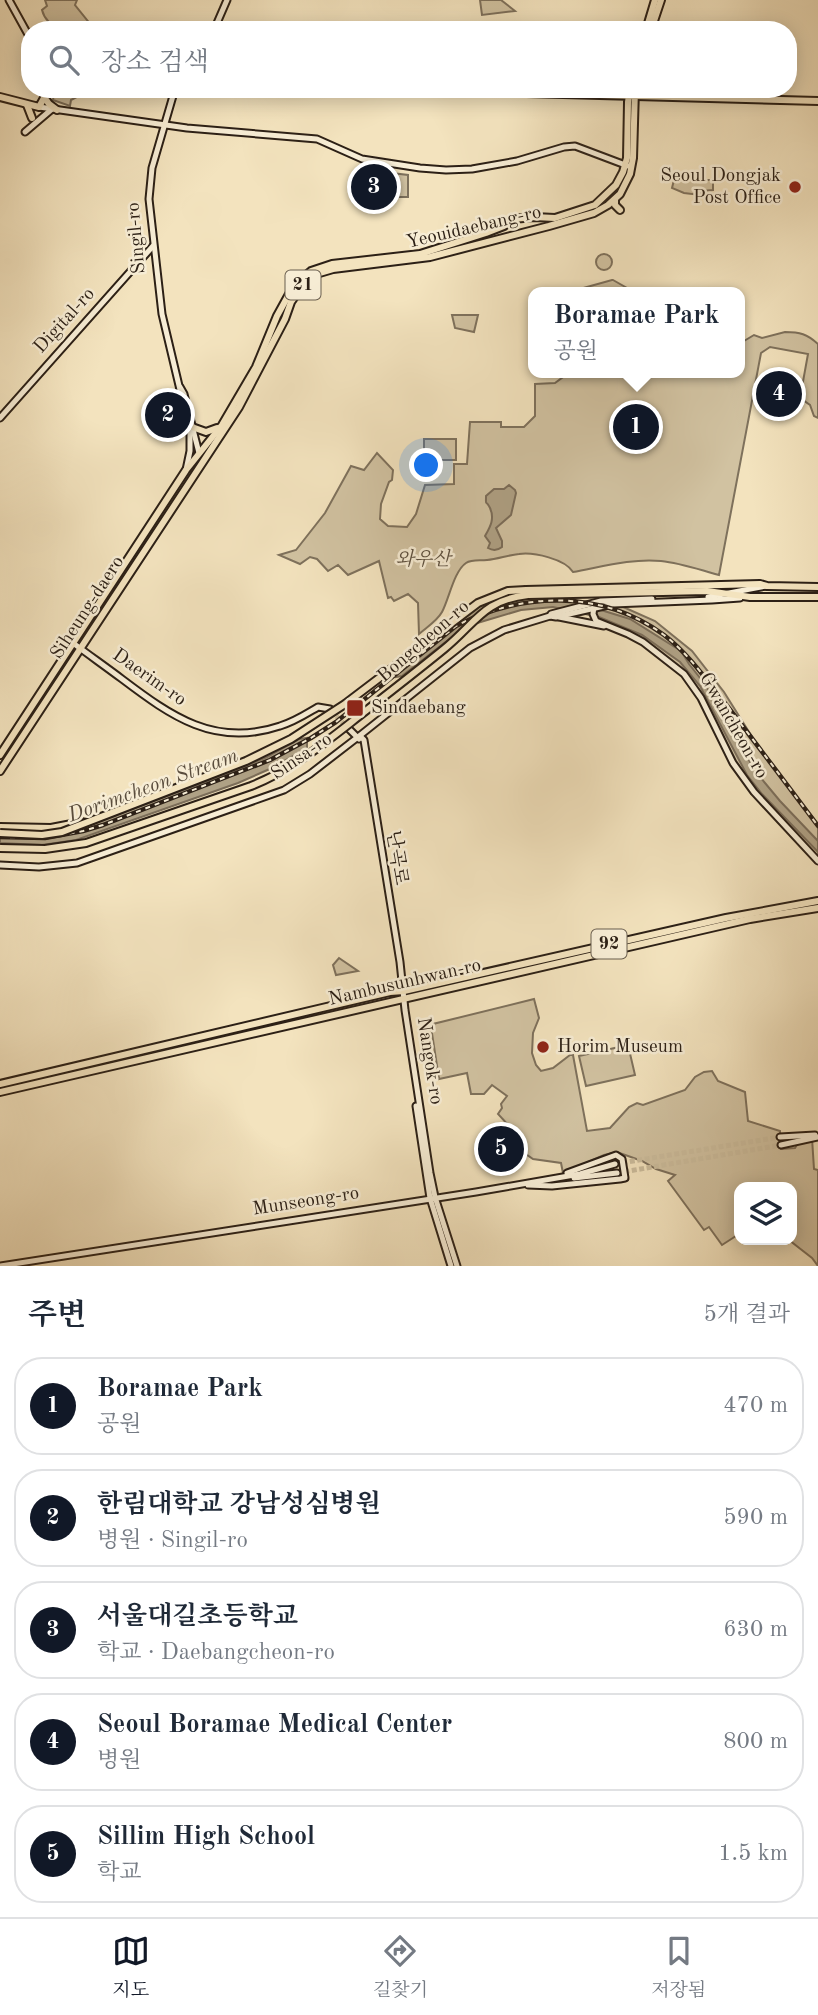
<!DOCTYPE html>
<html lang="ko">
<head>
<meta charset="utf-8">
<style>
  body { margin:0; font-family:"Old Standard TT","Noto Serif KR",serif; background:#f2f2f3; color:#1f2937 }
  .controls { position:absolute; right:21px; bottom:21px; display:grid; overflow:hidden; border-radius:14px; box-shadow:0 4px 18px #0003 }
  .controls button { width:63px; height:63px; display:grid; place-items:center; padding:0; border:0; border-bottom:2px solid #e0e1e3; background:#fff; color:#1f2937; font:35px sans-serif }
  .you { position:absolute; left:427px; top:466px; width:24px; height:24px; margin:-18px; border:5px solid #fff; border-radius:50%; background:#1a73e8; box-shadow:0 0 0 10px #1a73e833 }
  .badge { display:grid; place-items:center; width:46px; height:46px; border-radius:50%; background:#111827; color:#fff; font-size:23px; font-weight:700 }
  .pin { position:absolute; translate:-50% -50%; border:4px solid #fff; box-shadow:0 2px 7px #0006 }
  .popup { position:absolute; left:528px; top:287px; width:217px; height:91px; box-sizing:border-box; display:grid; place-content:center; border-radius:14px; background:#fff; filter:drop-shadow(0 2px 5px #0005); font-size:23px; white-space:nowrap; color:#747a83 }
  .popup b { font-size:26px; color:#1f2937 }
  .popup::after { content:''; position:absolute; left:50%; top:100%; margin-left:-14px; border:14px solid transparent; border-top-color:#fff }
  .list { margin:0; padding:0; list-style:none }
  h2 { display:flex; justify-content:space-between; align-items:center; height:91px; margin:0; padding:0 28px; font-size:30px }
  h2 small { font-size:23px; font-weight:400; color:#747a83 }
  .list li { display:grid; grid-template-columns:46px 1fr auto; gap:21px; align-items:center; box-sizing:border-box; height:98px; margin:0 14px 14px; padding:0 14px; border:2px solid #e0e1e3; border-radius:28px }
  .list b { display:block; font-size:26px; white-space:nowrap }
  .list p { margin:0; font-size:23px; white-space:nowrap; color:#747a83 }
  .list em { font-size:23px; font-style:normal; color:#747a83 }
  .icon { flex:none; width:38px; height:38px; fill:none; stroke:currentColor; stroke-width:2; stroke-linecap:round; stroke-linejoin:round }
  .map { position:relative; flex:none; width:818px; height:1266px; overflow:hidden }
  .search { position:absolute; background:#fff; box-shadow:0 4px 18px #0003; left:21px; right:21px; top:21px; height:77px; display:flex; align-items:center; gap:18px; box-sizing:border-box; padding:0 24px; border-radius:28px; color:#747a83; font-size:26px }
  .sheet { height:651px; background:#fff }
  nav { display:flex; justify-content:space-around; align-items:center; box-sizing:border-box; height:98px; border-top:2px solid #e0e1e3; background:#fff; font-size:19px; color:#747a83 }
  nav a { display:grid; justify-items:center; gap:4px }
  nav .on { color:#111827 }
  .map>svg:first-child { display:block }
</style>
</head>
<body>
<div class="map">
<svg width="818" height="1266" viewBox="0 0 818 1266">
  <rect width="100%" height="100%" fill="#f3e3be"/>
  <filter id="stains"><feTurbulence type="fractalNoise" baseFrequency=".00286" numOctaves="4"/><feColorMatrix values="0 0 0 0 .2 0 0 0 0 .09 0 0 0 0 .02 0 0 0 .5 -.17"/></filter>
  <radialGradient id="worn" r=".72"><stop offset=".6" stop-color="#630" stop-opacity="0"/><stop offset="1" stop-color="#630" stop-opacity=".3"/></radialGradient>
  <g fill="#d1c2a1" stroke="#7e715c" stroke-width="2">
    <path d="M45,0h32l-2,5 20,25c-20,0 -47,3 -53,-20l5,-4z"/>
    <path d="M480,0h21l14,11 -33,4z"/>
    <path d="M58,89h19v8l-6,3 -1,6 -17,-6 1,-7z"/>
    <path d="M374,171l34,4v22h-33z"/>
    <path d="M358,179h10l1,19h-10z"/>
    <path d="M674,180h39v10l-12,1 -1,4 -16,-2 -12,-5z"/>
    <circle cx="604" cy="262" r="8"/>
    <path d="M613,280l21,12h-65l43,-12z"/>
    <path d="M452,315h26l-4,17 -19,-4z"/>
    <path d="M785,332c15,0 22,2 33,12v74l-4,-2 -4,-11 -10,-7 8,-44 -38,-7 -9,6 -42,222c-19,-5 -38,-12 -58,-14 -29,-3 -60,6 -88,11 -8,-13 -39,-20 -54,-18 -11,1 -21,5 -32,6 -7,1 -15,-1 -21,3 -12,8 -17,36 -24,49 -5,9 -15,15 -23,22l-1,-31 -10,-9 -14,7 -3,-4 -3,1 -9,-37 -31,14 -10,-10 -10,6 -11,-12 -7,-2 -10,7 -21,-9 17,-5 29,-37 26,-47 13,4 13,-17 16,17 -1,10 -3,2 -8,22 -1,15 8,7 19,1 9,-13 9,-29 29,-1v-20h13l3,-42h31v5h23l11,-11v-32l20,-1 8,-6 -1,-4h177v-29l15,-9 8,3z"/>
    <rect x="424" y="439" width="32" height="21"/>
    <path d="M606,602l15,4 34,15 37,30 32,41 40,64 54,68v35l-65,-69 -20,-30 -41,-78 -63,-49 -32,-8z"/>
    <path d="M339,958l19,13 -22,4 -3,-10z"/>
    <path d="M534,999l5,19 -6,15 -1,20 4,12 5,6 12,-3 17,-13h3l14,76 23,-3 19,-21 8,-4 6,2 42,-15 10,-13 9,-5 8,-1 6,10 27,11 3,29 32,10 1,18 14,-1 3,-5 14,-5 2,31 4,1v96l-6,-8 -23,-18h3v-53h-53v33h-2l2,3v11l-17,11 -13,-18 -5,3 -36,-49 7,-6 -19,-6 -14,-8 -25,-9 -13,3 -41,18 -2,-10 -28,-4 -10,-7 -13,-25 -12,-13 4,-6 -1,-4 6,-8 -15,-11 -8,9h-13l-4,-21 -28,6 -8,-52 2,-3z"/>
    <path d="M628,1045l7,30 -49,11 -7,-30z"/>
  </g>
  <g fill="#afa185" stroke="#7b6d59" stroke-width="2">
    <path d="M509,485l6,5 1,3 -5,22 -15,13 6,13v6c-5,4 -9,4 -14,1l2,-5 -5,-7c5,-9 10,-17 5,-28 -5,-10 -4,0 -4,-12l8,-7h10z"/>
    <path d="M527,593l32,4 71,22 51,32 8,13 15,19 23,37 28,51 25,30 38,40v11l-56,-58 -15,-19 -47,-89 -20,-24 -38,-27 -43,-18 -46,-10 -32,3 -47,14 -17,9 -55,43 -6,1 1,-8 83,-63 19,-9z"/>
    <path d="M307,738v10l-35,20 -34,15 -162,57 -34,5 -42,-2v-8l73,-4 161,-60 33,-14 32,-18z"/>
  </g>
  <g fill="none" stroke-linecap="round" stroke-linejoin="round">
    <g stroke="#cbbc9c" stroke-width="5" stroke-dasharray="5 2.5" stroke-linecap="butt">
      <path d="M331,711l18,18"/>
      <path d="M615,1164l165,-27"/>
      <path d="M617,1173l164,-28"/>
    </g>
    <defs>
      <g id="secondary">
        <path d="M9,0l21,38"/>
        <path d="M214,30l13,-30"/>
        <path d="M175,89l-23,79 -3,31 13,115 28,118v19l-4,19"/>
        <path d="M39,107l148,21 130,11 45,20 58,9 26,2 26,-1 45,-8 47,-14 11,-1 53,20"/>
        <path d="M25,132l27,-23"/>
        <path d="M180,387l4,7 15,59"/>
        <path d="M0,418l153,-172"/>
        <path d="M708,597l58,-11"/>
        <path d="M594,607l-1,7 3,7 32,13 15,8 41,32 17,24 32,65 21,29 64,69"/>
        <path d="M550,616l1,-2 50,-13 51,-2"/>
        <path d="M559,617l45,9"/>
        <path d="M73,643c16,12 33,24 49,36 49,37 93,69 158,47 14,-4 26,-12 38,-19l12,2"/>
        <path d="M349,729l10,10"/>
        <path d="M360,736l4,4 36,222 5,48 25,163 5,24 22,69"/>
        <path d="M0,865l39,2 38,-4 207,-73 26,-16 48,-37 112,-89 34,-18 46,-14 6,1 57,-13 99,-4 28,-2"/>
        <path d="M416,1106l14,92 21,68"/>
        <path d="M780,1137l35,-2"/>
        <path d="M781,1145l37,-8"/>
        <path d="M574,1178l43,-5"/>
        <path d="M528,1185l24,1 68,-7 5,-1 -3,-19 -6,-4 -49,18"/>
        <path d="M0,1266l476,-74 104,-18 35,-10"/>
      </g>
      <g id="primary">
        <path d="M646,30l9,-30"/>
        <path d="M651,30l10,-30"/>
        <path d="M377,89l441,12"/>
        <path d="M0,97l39,10 10,-18"/>
        <path d="M44,97l5,7 8,6"/>
        <path d="M27,105l5,13"/>
        <path d="M615,200v5l5,5"/>
        <path d="M192,427l14,5 11,-4"/>
        <path d="M526,590l234,-6 7,2 51,1"/>
        <path d="M528,595l179,-4 43,6h68"/>
        <path d="M0,755l186,-285 36,-45 34,-58 21,-51 16,-29 7,-7 11,-9 21,-7 88,-10 66,-21 18,-7 9,-7 21,-2 21,1 40,-13 21,-20 7,-13 4,-14 1,-56 2,-13"/>
        <path d="M0,771l239,-364 46,-88 6,-17 14,-20 11,-8 17,-5 97,-12 119,-31 45,-13 14,-8 12,-11 10,-20 3,-16 2,-69"/>
        <path d="M0,827l51,1 31,-6"/>
        <path d="M0,1084l390,-92 14,-1 322,-73 92,-17"/>
        <path d="M0,1092l750,-173 68,-11"/>
      </g>
    </defs>
    <use href="#secondary" stroke="#2c2016" stroke-width="9"/>
    <use href="#primary" stroke="#2c2016" stroke-width="10"/>
    <use href="#secondary" stroke="#f7edd5" stroke-width="5"/>
    <use href="#primary" stroke="#f3e3be" stroke-width="6"/>
    <defs>
      <path id="rail" d="M0,837l45,1 38,-7 20,-6 167,-65 41,-22 25,-16 120,-96c66,-34 145,-37 208,9 25,19 44,47 64,72 30,39 60,79 90,119"/>
    </defs>
    <use href="#rail" stroke="#2c2016" stroke-width="4.5"/>
    <use href="#rail" stroke="#f7edd5" stroke-width="2" stroke-dasharray="5" stroke-linecap="butt"/>
    <defs>
      <g id="primary-bridge">
        <path d="M0,833l42,2 20,-3 184,-71 45,-22 54,-35 133,-101 30,-12 18,-1"/>
        <path d="M0,848l45,1 41,-6 165,-57c43,-17 76,-45 112,-73 27,-21 54,-42 81,-64 32,-26 39,-49 84,-54"/>
      </g>
    </defs>
    <use href="#primary-bridge" stroke="#2c2016" stroke-width="10" stroke-linecap="butt"/>
    <use href="#primary-bridge" stroke="#f3e3be" stroke-width="6"/>
  </g>
  <g fill="#8f2418" stroke="#f7edd5" stroke-width="2.5">
    <circle cx="795" cy="187" r="7"/>
    <rect x="346" y="699" width="18" height="18" rx="3.5"/>
    <circle cx="543" cy="1047" r="7"/>
  </g>
  <g text-anchor="middle" dominant-baseline="central" stroke-width="5" stroke-linejoin="round" paint-order="stroke">
    <g fill="#f7edd5" stroke="#695e4f" stroke-width="2">
      <rect x="285.5" y="270.5" width="35" height="29" rx="5"/>
      <rect x="591.5" y="929.5" width="35" height="29" rx="5"/>
    </g>
    <g font-size="18" font-weight="bold" fill="#2c2016">
      <text x="303" y="285">21</text>
      <text x="609" y="944">92</text>
    </g>
    <g font-size="19" fill="#2c2016" stroke="#f7edd5" text-anchor="start">
      <text x="781" y="176" text-anchor="end">Seoul Dongjak<tspan x="781" dy="22">Post Office</tspan></text>
      <text x="371" y="708">Sindaebang</text>
      <text x="557" y="1047">Horim Museum</text>
    </g>
    <g font-size="19" fill="#2c2016" stroke="#f7edd5">
      <text transform="translate(474 228) rotate(-13)">Yeouidaebang-ro</text>
      <text transform="translate(137 238) rotate(-95)">Singil-ro</text>
      <text transform="translate(65 321) rotate(-48)">Digital-ro</text>
      <text transform="translate(88 608) rotate(-57)">Siheung-daero</text>
      <text transform="translate(424 642) rotate(-41)">Bongcheon-ro</text>
      <text transform="translate(149 678) rotate(35)">Daerim-ro</text>
      <text transform="translate(733 726) rotate(60)">Gwancheon-ro</text>
      <text transform="translate(302 757) rotate(-34)">Sinsa-ro</text>
      <text transform="translate(396 858) rotate(81)">난곡로</text>
      <text transform="translate(405 983) rotate(-13)">Nambusunhwan-ro</text>
      <text transform="translate(429 1061) rotate(81)">Nangok-ro</text>
      <text transform="translate(306 1202) rotate(-9)">Munseong-ro</text>
    </g>
    <g font-size="19" font-style="italic" fill="#5e5140" stroke="#f7edd5">
      <text x="423" y="560">와우산</text>
    </g>
    <g font-size="21" font-style="italic" fill="#5a4d3d" stroke="#f7edd5">
      <text transform="translate(153 786) rotate(-20)">Dorimcheon Stream</text>
    </g>
  </g>
  <rect width="100%" height="100%" filter="url(#stains)"/>
  <rect width="100%" height="100%" fill="url(#worn)"/>
</svg>
<div class="controls">
<button><svg class="icon" aria-label="layers" viewBox="0 0 24 24"><path d="M12 4l9 5-9 5-9-5zM3 14l9 5 9-5"/></svg></button>
</div>
<div class="you"></div>
<div class="pin badge" style="left:636px;top:427px">1</div>
<div class="popup"><b>Boramae Park</b>공원</div>
<div class="pin badge" style="left:168px;top:415px">2</div>
<div class="pin badge" style="left:374px;top:187px">3</div>
<div class="pin badge" style="left:779px;top:394px">4</div>
<div class="pin badge" style="left:501px;top:1149px">5</div>
<div class="search"><svg class="icon" aria-label="search" viewBox="0 0 24 24"><circle cx="10" cy="10" r="6"/><path d="M15 15l6 6"/></svg>장소 검색</div>
</div>
<section class="sheet">
<h2>주변<small>5개 결과</small></h2>
<ul class="list">
<li><span class="badge">1</span><div><b>Boramae Park</b><p>공원</p></div><em>470 m</em></li>
<li><span class="badge">2</span><div><b>한림대학교 강남성심병원</b><p>병원 · Singil-ro</p></div><em>590 m</em></li>
<li><span class="badge">3</span><div><b>서울대길초등학교</b><p>학교 · Daebangcheon-ro</p></div><em>630 m</em></li>
<li><span class="badge">4</span><div><b>Seoul Boramae Medical Center</b><p>병원</p></div><em>800 m</em></li>
<li><span class="badge">5</span><div><b>Sillim High School</b><p>학교</p></div><em>1.5 km</em></li>
</ul>
</section>
<nav>
<a class="on"><svg class="icon" aria-label="map" viewBox="0 0 24 24"><path d="M3 6l6-2 6 2 6-2v14l-6 2-6-2-6 2zM9 4v14M15 6v14"/></svg>지도</a>
<a><svg class="icon" aria-label="directions" viewBox="0 0 24 24"><path d="M12 3l9 9-9 9-9-9zM9 14v-3h6M13 9l2 2-2 2"/></svg>길찾기</a>
<a><svg class="icon" aria-label="saved" viewBox="0 0 24 24"><path d="M7 4h10v16l-5-4-5 4z"/></svg>저장됨</a>
</nav>
</body>
</html>
